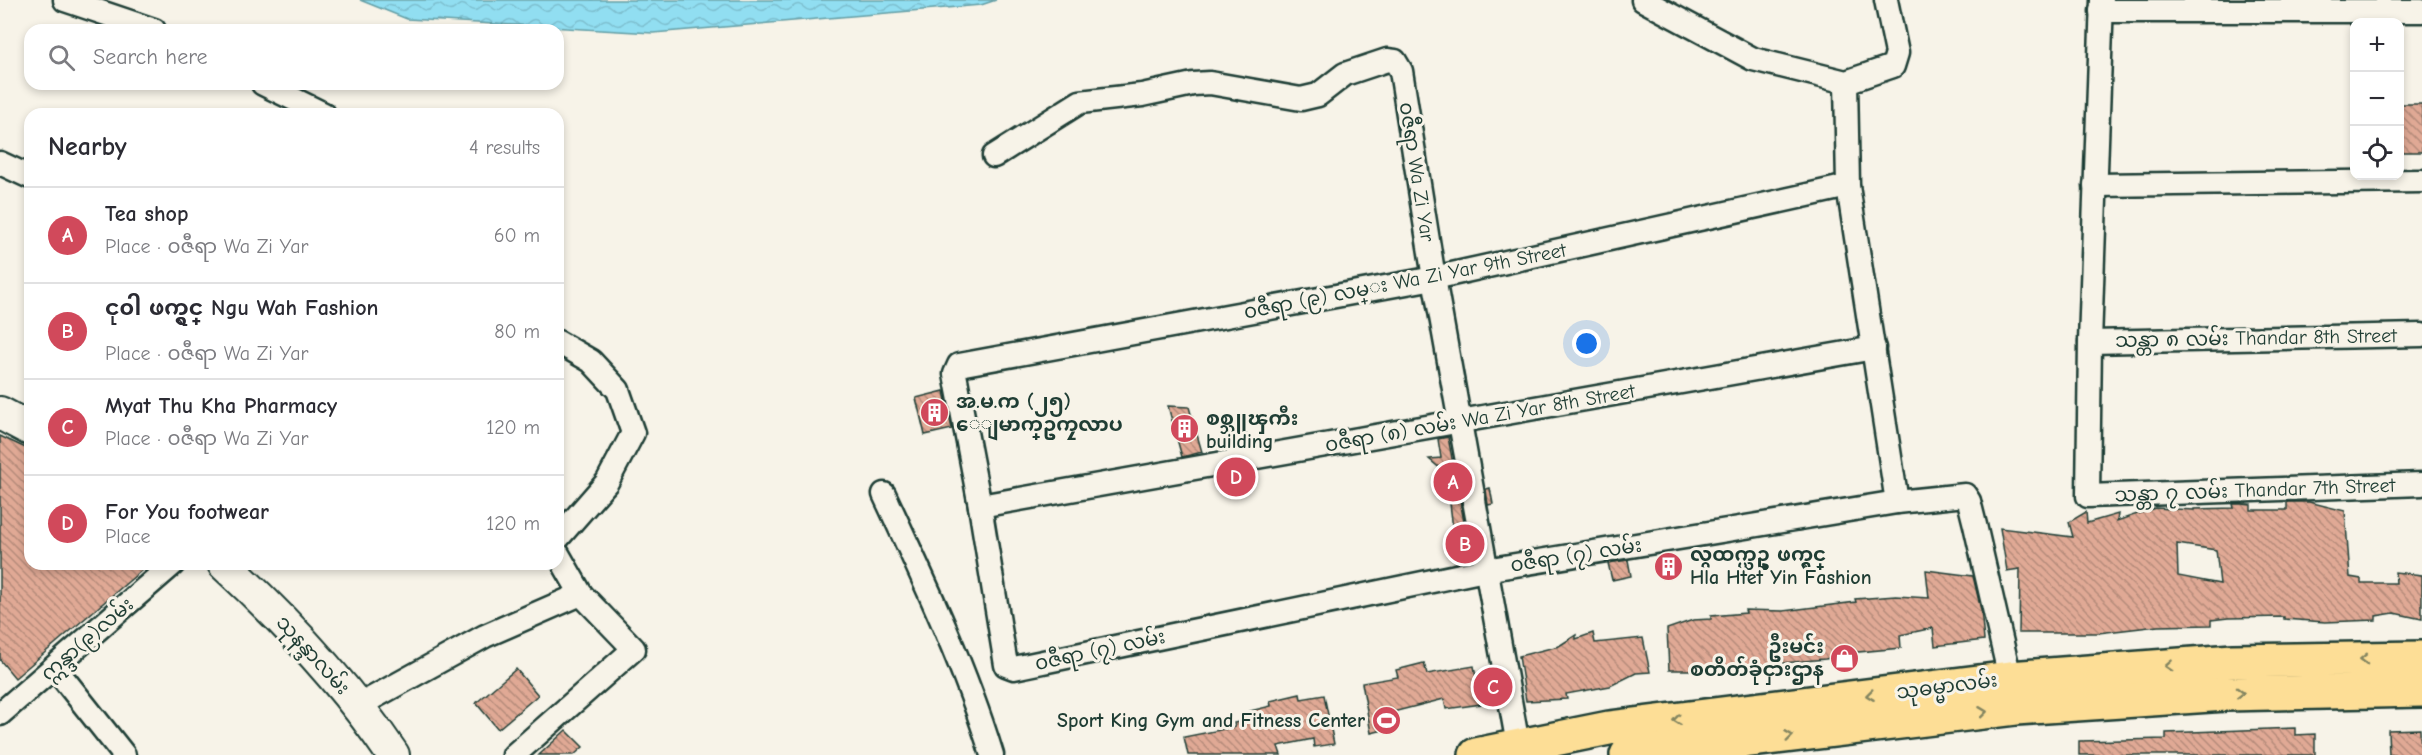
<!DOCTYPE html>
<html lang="en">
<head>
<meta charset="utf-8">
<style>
  body { margin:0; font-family:"Comic Neue","Noto Sans Myanmar",sans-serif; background:#f2f2f3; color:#2b2b33 }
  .controls { position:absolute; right:18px; top:18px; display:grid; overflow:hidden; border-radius:12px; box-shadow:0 3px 9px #0003 }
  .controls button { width:54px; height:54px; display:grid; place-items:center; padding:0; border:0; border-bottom:2px solid #e1e1e2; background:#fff; color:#2b2b33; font:30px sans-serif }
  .you { position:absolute; left:1587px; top:344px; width:21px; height:21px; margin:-15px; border:4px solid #fff; border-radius:50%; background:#1a73e8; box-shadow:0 0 0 9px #1a73e833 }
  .badge { display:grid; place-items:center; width:39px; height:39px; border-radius:50%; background:#d1495b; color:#fff; font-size:20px; font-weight:700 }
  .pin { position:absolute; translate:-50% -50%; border:3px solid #fff; box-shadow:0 2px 6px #0006 }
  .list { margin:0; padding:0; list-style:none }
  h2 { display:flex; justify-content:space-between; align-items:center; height:78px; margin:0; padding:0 24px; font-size:26px }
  h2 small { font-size:20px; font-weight:400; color:#7c7c81 }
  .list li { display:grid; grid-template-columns:39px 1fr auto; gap:18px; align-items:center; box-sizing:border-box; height:96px; padding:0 24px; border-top:2px solid #e1e1e2 }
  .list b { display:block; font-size:22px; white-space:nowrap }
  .list p { margin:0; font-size:20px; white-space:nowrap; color:#7c7c81 }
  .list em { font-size:20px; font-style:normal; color:#7c7c81 }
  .icon { flex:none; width:33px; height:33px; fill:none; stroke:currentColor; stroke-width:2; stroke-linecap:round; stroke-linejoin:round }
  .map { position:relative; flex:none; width:2422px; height:755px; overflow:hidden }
  .search { position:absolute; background:#fff; box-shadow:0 3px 9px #0003; left:24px; top:24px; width:540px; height:66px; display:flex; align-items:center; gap:15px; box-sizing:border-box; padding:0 21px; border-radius:18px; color:#7c7c81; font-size:22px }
  .panel { position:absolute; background:#fff; box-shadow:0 3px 9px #0003; left:24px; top:108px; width:540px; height:462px; border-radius:18px }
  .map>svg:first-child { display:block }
</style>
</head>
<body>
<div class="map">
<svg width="2422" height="755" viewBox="0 0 2422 755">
  <defs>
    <pattern id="water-waves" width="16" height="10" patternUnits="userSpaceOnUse" patternTransform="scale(1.5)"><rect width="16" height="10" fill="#91def1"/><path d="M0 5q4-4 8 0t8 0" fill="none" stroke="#7dbfcf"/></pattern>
    <pattern id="building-back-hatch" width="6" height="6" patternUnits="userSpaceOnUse" patternTransform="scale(1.5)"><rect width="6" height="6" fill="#e0a995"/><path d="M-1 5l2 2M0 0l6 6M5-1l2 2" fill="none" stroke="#b58b7a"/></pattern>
  </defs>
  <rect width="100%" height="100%" fill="#f7f3e8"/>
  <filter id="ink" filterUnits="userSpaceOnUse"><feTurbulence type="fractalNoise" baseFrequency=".0167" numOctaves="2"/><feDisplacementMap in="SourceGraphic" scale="12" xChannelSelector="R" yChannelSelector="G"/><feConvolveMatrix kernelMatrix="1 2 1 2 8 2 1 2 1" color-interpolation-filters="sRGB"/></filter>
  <g filter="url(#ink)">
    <path fill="url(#water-waves)" stroke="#639ea5" stroke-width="1.5" d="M360,0h636l-15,5 -328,28 -246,-14z"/>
    <g fill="url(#building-back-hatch)" stroke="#1f3d34" stroke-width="1.5" fill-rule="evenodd">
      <rect x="2400" y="104" width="22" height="48"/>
      <path d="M944,391l8,38 -27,6 -9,-37z"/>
      <path d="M1168,406l21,1 13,45 -20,5z"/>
      <path d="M0,436l30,14v114h119l-134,114 -15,-18z"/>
      <path d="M1448,437l23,122 -10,2 -8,-32 -4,-34 -4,-3 -2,-21 -14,-12 12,-1 -3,-19z"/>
      <path d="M1490,488l3,16 -5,1 -2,-16z"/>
      <path d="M2287,502h22l36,9 5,66 11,2v4h35l-1,-11 27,3v44l-28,-6 -18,3v4l-51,2 -41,-3v-2l-56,1 -17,2v5l-53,1 -60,7h-79l1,-64 -13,2 -7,-43 73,9 -4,-15 17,-10 1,11 31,-9 -1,7 38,-13 39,2v-1l40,-1 -1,-4h9l9,1v5h36zM2177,544l39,6 4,34 -42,-8z"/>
      <path d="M1628,560l3,16 -19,4 -4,-17z"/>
      <path d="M1926,570l47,6 8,34 3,30 -49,6 -2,-18 -33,7 1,13 -64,6 1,3 -13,2 -112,11h-44l-2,-41 26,-9 18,-1v-3l35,-3 -1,-3 38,1 73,-9 -1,-3 41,-3 33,2z"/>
      <path d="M1593,633l2,10 48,-5 7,34 -14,1 -26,13 -44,8 1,5 -41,2 -7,-45 40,-10 17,-11v4z"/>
      <path d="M1424,663l3,11 47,-8 7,38 -35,5 -2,-10 -59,15 3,15 -17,4 -9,-50 36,-6 -2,-7z"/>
      <path d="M516,669l22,26 -40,34 -22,-26z"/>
      <path d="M1300,694l1,5 23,-4 10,49 -20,3 -1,-8 -35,7 3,9h-93l-4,-18 51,-10 -1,-4 18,-4 -2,-8 21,-5 -1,-5z"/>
      <path d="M2295,728v7l20,-1v21h-236v-14l87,-2v-6z"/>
      <path d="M2420,729l1,26h-32l-1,-25z"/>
      <path d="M566,730l17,17 -9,8h-35z"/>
    </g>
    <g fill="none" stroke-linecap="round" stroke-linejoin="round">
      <defs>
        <g id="street">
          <path d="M65,0l89,30"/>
          <path d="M1643,0l110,59 93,23 47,-16 4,-13 -11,-53"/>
          <path d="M2102,0l-12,342 -2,154 334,-12"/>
          <path d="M2101,11h321"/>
          <path d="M1846,82l2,104 49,316"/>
          <path d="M263,84l61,30"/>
          <path d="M994,156l86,-54 62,-7 51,-11 17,-1 91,16 17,-4 27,-21 42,-14 8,1 6,10 33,207 84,467"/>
          <path d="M0,163l30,14"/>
          <path d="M2095,185l327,-4"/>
          <path d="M1848,186l-414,92 -475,87 -4,9 25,132 26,159 8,3 471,-98 412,-68 68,-7 4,6 6,24 35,153"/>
          <path d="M558,342l33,19 27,29 15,43 -26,49 -49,56"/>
          <path d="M2090,342l332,-7"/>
          <path d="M884,494c40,86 80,170 108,261"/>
          <path d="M980,506l894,-158"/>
          <path d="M55,668l69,87"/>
          <path d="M358,706l127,-70 96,-42"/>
          <path d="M0,714l173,-150"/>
          <path d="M514,755l120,-106 -53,-55 -23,-40"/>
        </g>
        <g id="secondary">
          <path d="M0,413l30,16"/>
          <path d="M224,564c62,57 122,121 169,191"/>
        </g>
        <g id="primary">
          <path d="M1476,755l133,-27 401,-50 223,-17 189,-3"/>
          <path d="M1627,755l389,-47 210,-14 196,-4"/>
        </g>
      </defs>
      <use href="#street" stroke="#1f3d34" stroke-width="27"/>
      <use href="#secondary" stroke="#1f3d34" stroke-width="36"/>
      <use href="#primary" stroke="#1f3d34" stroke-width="38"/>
      <use href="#street" stroke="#f7f3e8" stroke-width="22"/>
      <use href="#secondary" stroke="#f7f3e8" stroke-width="32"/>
      <use href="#primary" stroke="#fdde96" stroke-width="33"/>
    </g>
    <defs><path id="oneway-chevron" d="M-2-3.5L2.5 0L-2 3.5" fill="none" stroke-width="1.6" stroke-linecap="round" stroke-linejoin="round" transform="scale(1.5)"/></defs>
    <g stroke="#838560">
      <use href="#oneway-chevron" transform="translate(2364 659) rotate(179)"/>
      <use href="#oneway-chevron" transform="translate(2169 666) rotate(176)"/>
      <use href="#oneway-chevron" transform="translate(2240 693) rotate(-1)"/>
      <use href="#oneway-chevron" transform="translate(1870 695) rotate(173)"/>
      <use href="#oneway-chevron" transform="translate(1983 712) rotate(-7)"/>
      <use href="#oneway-chevron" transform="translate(1677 720) rotate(173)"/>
      <use href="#oneway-chevron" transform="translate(1789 736) rotate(-7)"/>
    </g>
  </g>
  <defs>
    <symbol id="building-disc" viewBox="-11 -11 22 22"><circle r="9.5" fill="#d1495b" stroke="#f7f3e8"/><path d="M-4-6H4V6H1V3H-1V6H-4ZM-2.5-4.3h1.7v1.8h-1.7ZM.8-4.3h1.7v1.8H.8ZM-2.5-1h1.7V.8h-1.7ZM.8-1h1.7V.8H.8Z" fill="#fff"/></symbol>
    <symbol id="shop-disc" viewBox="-11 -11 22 22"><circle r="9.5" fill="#d1495b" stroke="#f7f3e8"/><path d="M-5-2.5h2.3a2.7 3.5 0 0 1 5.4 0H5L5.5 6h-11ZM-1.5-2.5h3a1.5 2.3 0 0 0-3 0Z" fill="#fff"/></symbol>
    <symbol id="stadium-disc" viewBox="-11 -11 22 22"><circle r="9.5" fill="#d1495b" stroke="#f7f3e8"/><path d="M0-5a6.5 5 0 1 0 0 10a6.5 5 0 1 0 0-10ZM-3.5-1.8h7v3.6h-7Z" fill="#fff"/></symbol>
  </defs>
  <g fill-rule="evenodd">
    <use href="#building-disc" x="918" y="396" width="33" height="33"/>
    <use href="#building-disc" x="1168" y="412" width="33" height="33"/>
    <use href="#building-disc" x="1652" y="550" width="33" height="33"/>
    <use href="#shop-disc" x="1828" y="642" width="33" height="33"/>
    <use href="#stadium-disc" x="1370" y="704" width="33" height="33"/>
  </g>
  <g text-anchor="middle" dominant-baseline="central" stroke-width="6" stroke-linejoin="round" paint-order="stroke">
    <g font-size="20" fill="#1f3d34" stroke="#f7f3e8">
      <text transform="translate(1417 172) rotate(81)">၀ဇီရာ Wa Zi Yar</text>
      <text transform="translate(1405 281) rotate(-11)">၀ဇီရာ (၉) လမ္း Wa Zi Yar 9th Street</text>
      <text transform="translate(2256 338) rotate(-1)">သန္တာ ၈ လမ်း Thandar 8th Street</text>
      <text transform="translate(1480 418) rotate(-10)">၀ဇီရာ (၈) လမ်း Wa Zi Yar 8th Street</text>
      <text transform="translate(2255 490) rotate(-2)">သန္တာ ၇ လမ်း Thandar 7th Street</text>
      <text transform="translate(1576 555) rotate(-9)">၀ဇီရာ (၇) လမ်း</text>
      <text transform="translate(87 639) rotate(-41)">ဣန္ဒာ(၉)လမ်း</text>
      <text transform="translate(1100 650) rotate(-12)">၀ဇီရာ (၇) လမ်း</text>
      <text transform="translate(313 655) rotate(48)">သုနန္ဒာလမ်း</text>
      <text transform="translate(1947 686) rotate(-7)">သုဓမ္မာလမ်း</text>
    </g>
    <g font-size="20" font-weight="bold" fill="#1f3d34" stroke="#f7f3e8" text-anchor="start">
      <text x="956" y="401">အ.မ.က (၂၅)<tspan x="956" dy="23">ေျမာက္ဥကၠလာပ</tspan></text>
      <text x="1206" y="418">စစ္သူၾကီး<tspan x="1206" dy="23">building</tspan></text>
      <text x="1690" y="554">လွထက္ယဥ္ ဖက္ရွင္<tspan x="1690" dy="23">Hla Htet Yin Fashion</tspan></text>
      <text x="1824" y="646" text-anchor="end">ဦးမင်း<tspan x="1824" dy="23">စတိတ်ခုံငှားဌာန</tspan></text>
      <text x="1365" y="720" text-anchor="end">Sport King Gym and Fitness Center</text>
    </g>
  </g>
</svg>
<div class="controls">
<button>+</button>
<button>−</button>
<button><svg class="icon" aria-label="locate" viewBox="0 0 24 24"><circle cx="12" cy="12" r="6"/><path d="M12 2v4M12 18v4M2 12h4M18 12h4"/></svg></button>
</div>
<div class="you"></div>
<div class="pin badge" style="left:1453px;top:482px">A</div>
<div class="pin badge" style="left:1465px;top:544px">B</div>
<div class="pin badge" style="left:1493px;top:687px">C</div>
<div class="pin badge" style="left:1236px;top:477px">D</div>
<div class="search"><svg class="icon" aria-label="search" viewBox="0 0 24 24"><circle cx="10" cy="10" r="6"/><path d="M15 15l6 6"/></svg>Search here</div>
<section class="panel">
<h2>Nearby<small>4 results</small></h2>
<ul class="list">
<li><span class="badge">A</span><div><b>Tea shop</b><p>Place · ၀ဇီရာ Wa Zi Yar</p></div><em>60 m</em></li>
<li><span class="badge">B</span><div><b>ငု၀ါ ဖက္ရွင္ Ngu Wah Fashion</b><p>Place · ၀ဇီရာ Wa Zi Yar</p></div><em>80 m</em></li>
<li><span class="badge">C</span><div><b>Myat Thu Kha Pharmacy</b><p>Place · ၀ဇီရာ Wa Zi Yar</p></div><em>120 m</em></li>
<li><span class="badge">D</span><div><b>For You footwear</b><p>Place</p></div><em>120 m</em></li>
</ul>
</section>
</div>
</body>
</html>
